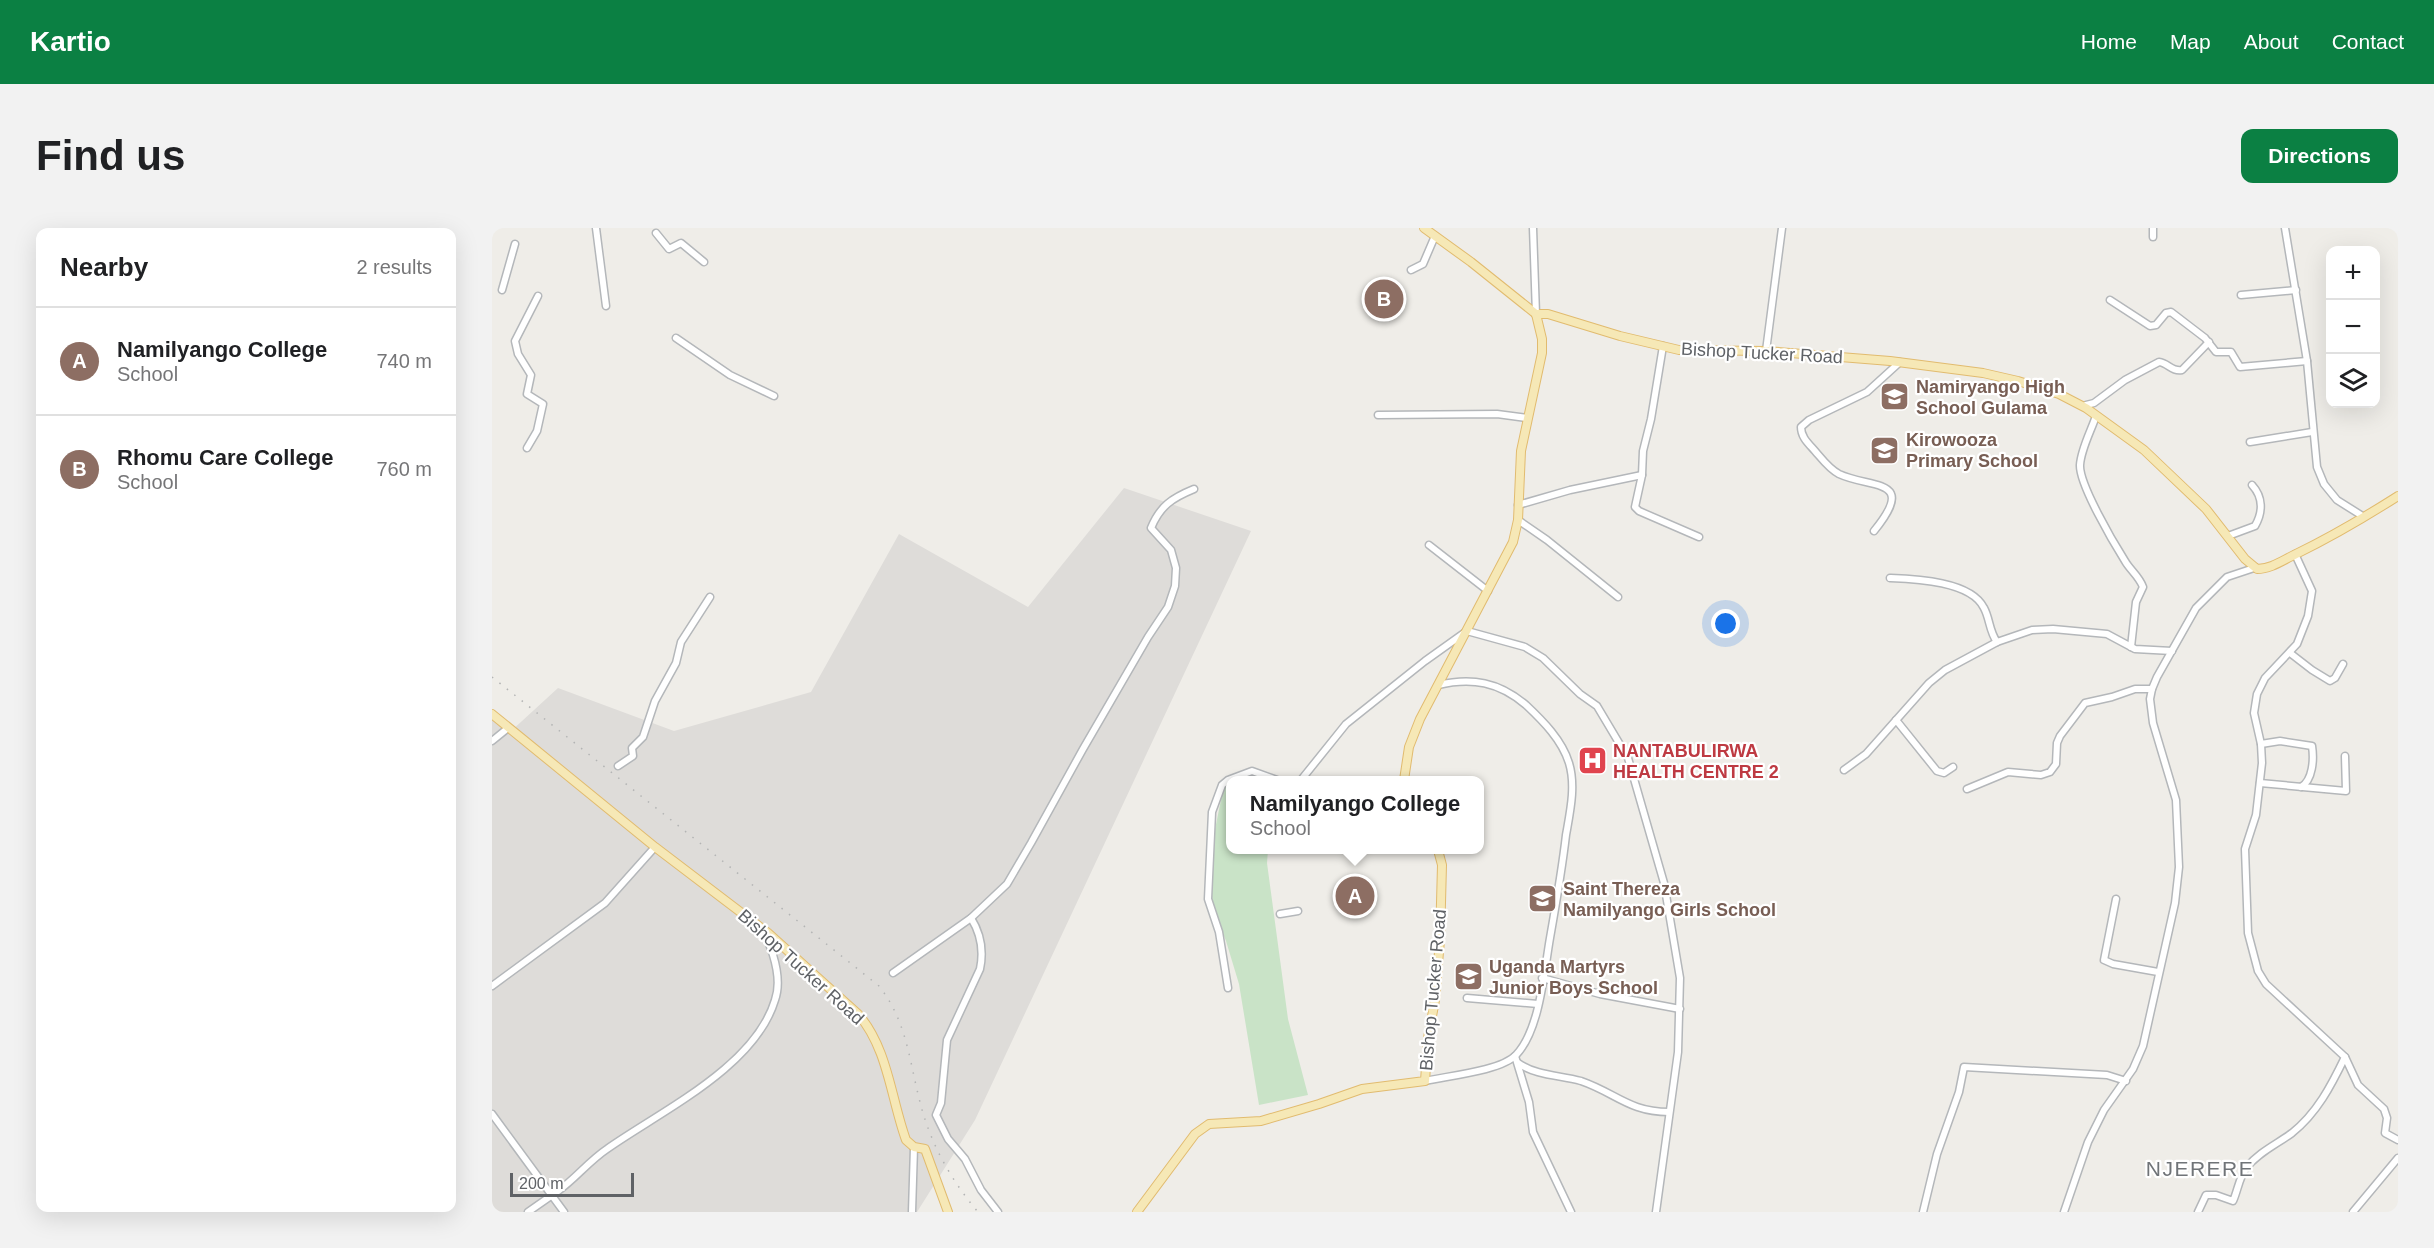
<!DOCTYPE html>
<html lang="en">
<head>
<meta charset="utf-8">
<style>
  body { margin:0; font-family:Arial,sans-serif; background:#f2f2f2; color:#202124 }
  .controls { position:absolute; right:18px; top:18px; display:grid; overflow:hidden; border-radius:12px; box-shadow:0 6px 24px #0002 }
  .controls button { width:54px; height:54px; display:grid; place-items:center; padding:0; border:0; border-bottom:2px solid #e0e0e0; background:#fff; color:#202124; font:30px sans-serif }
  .scale { position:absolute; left:18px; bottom:15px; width:124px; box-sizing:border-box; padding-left:6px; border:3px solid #5f6266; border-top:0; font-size:16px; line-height:21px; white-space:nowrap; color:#5f6266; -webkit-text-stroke:4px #fff; paint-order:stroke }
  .you { position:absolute; left:1234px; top:396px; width:21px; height:21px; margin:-15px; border:4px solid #fff; border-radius:50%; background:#1a73e8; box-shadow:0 0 0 9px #1a73e833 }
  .badge { display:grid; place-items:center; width:39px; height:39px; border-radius:50%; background:#0b8043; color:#fff; font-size:20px; font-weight:700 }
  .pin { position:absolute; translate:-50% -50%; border:3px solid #fff; box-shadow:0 2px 6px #0006 }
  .popup { position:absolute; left:734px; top:548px; width:258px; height:78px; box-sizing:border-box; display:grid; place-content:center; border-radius:12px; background:#fff; filter:drop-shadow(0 2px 4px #0005); font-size:20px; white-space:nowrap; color:#757577 }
  .popup b { font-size:22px; color:#202124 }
  .popup::after { content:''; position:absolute; left:50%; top:100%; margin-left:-12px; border:12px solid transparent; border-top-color:#fff }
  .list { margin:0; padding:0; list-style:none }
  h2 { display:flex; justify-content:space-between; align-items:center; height:78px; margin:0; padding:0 24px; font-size:26px }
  h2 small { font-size:20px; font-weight:400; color:#757577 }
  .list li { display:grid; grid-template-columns:39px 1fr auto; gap:18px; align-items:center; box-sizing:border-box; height:108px; padding:0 24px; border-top:2px solid #e0e0e0 }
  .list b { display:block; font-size:22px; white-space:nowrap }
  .list p { margin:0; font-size:20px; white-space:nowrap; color:#757577 }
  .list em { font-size:20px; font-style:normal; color:#757577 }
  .icon { flex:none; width:33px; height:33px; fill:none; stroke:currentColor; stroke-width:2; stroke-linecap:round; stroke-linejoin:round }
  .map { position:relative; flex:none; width:1906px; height:984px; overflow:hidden; border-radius:12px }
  header { display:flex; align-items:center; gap:36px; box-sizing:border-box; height:84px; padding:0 30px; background:#0b8043; color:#fff }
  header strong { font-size:28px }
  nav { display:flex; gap:33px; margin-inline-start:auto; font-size:21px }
  .intro { display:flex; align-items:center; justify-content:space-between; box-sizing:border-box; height:144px; padding:0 36px }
  h1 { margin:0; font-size:42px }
  .button { padding:15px 27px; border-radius:12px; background:#0b8043; color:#fff; font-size:21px; font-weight:700 }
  main { display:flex; gap:36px; padding:0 36px }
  aside { flex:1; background:#fff; border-radius:12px; box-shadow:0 6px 24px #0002 }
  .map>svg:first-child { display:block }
</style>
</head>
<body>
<header>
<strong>Kartio</strong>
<nav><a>Home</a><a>Map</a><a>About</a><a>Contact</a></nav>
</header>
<div class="intro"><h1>Find us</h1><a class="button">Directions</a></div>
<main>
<aside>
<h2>Nearby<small>2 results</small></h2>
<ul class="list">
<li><span class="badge" style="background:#8d6e63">A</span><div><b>Namilyango College</b><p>School</p></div><em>740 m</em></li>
<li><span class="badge" style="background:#8d6e63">B</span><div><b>Rhomu Care College</b><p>School</p></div><em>760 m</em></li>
</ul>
</aside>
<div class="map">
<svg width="1906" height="984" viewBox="0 0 1906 984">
  <rect width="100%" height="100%" fill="#efede8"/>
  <path fill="#dedcd9" d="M632,260l127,43 -276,589 -58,92h-425v-495l18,15 48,-44 116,43 137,-39 88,-158 129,73z"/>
  <path fill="#c9e3c7" d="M738,554v68h38l-1,13 21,156 20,76 -49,10 -20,-121 -13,-43 -15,-37v-55l13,-64z"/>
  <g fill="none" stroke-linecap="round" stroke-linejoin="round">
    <defs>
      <g id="minor">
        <path d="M104,0l10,78"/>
        <path d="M1041,0l3,86"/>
        <path d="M1661,0v9"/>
        <path d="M1793,0l22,133 10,106 7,17 13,16 27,17"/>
        <path d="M164,5l13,16 12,-6 23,19"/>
        <path d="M919,42l12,-6 12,-28"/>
        <path d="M10,62l13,-46"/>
        <path d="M1749,67l55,-5"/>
        <path d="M1618,72l40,26 6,-1 10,-12 5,-1 34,26 11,14h15l9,15 67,-6"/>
        <path d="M184,110l54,37 44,21"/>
        <path d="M1171,118l-12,73 -8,32 -1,24 -7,32 4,4 60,26"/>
        <path d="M1274,123l16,-123"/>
        <path d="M1594,177l8,-2 31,-23 34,-18c9,1 13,10 23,8l27,-28"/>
        <path d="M886,187l119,-1 30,4"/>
        <path d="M1604,188c-5,15 -15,33 -16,49 -1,19 33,77 45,96 5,9 14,15 18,26l-7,15 -5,45"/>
        <path d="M1758,214l62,-10"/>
        <path d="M35,220l10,-17 6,-27 -16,-10 4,-19 -13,-21 -3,-13 23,-45"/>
        <path d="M1026,277l52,-15 72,-15"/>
        <path d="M1026,292l29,20 71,57"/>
        <path d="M1382,303c44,-54 -3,-42 -35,-57 -10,-5 -17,-15 -24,-23 -7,-8 -14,-14 -14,-24l8,-7 58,-28 33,-30"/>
        <path d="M1736,308l27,-10c8,-14 8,-29 -3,-41"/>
        <path d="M937,317l59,46"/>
        <path d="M1398,350c25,1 81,3 94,30 6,11 5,23 13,34"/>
        <path d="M1798,425l22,17 18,11 5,-3 8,-14"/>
        <path d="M1404,492l41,51 7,2 9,-6"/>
        <path d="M0,513l16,-13"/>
        <path d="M1769,516l19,-3 32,5c2,13 1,34 -11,41"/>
        <path d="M126,538l15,-10 -1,-8 11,-11 12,-36 21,-38 5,-21 29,-45"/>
        <path d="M1352,542l22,-16 63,-71 16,-13 52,-28 35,-12 21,-1 54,5 28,15 37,2"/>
        <path d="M809,552l45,-56 79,-63 42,-30 58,16 18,11 37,36 17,12 31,52 36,125 16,95 -2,74 -22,160"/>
        <path d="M1768,555l86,8 -1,-35"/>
        <path d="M1475,561l41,-17 33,3 9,-3 6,-8 1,-21 3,-7 25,-33 27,-6 23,-8h17"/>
        <path d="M1624,671l-12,61 9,4 45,8"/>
        <path d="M788,686l18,-3"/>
        <path d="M479,690c10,16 13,32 9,51l-33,71 -6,63 -5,12 12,24 17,20 16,31 17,22"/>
        <path d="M401,745l78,-55 36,-34 24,-41 52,-94 65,-112 20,-30 7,-21 1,-18 -5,-18 -20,-22c9,-22 21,-30 43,-39"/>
        <path d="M1050,750l58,16 80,15"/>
        <path d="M0,758l113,-83 50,-56"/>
        <path d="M736,760l-9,-56 -11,-33 4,-87 10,-27 6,-5 24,-9 25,9"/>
        <path d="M975,770l71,6"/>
        <path d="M1023,828l14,46 4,30 38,80"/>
        <path d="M1853,829l13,28 26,24 3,9 -2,15 13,7"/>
        <path d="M1026,835c19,13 41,12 63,18 35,12 48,31 88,31"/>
        <path d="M933,853c22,-5 76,-10 91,-26 24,-25 28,-83 34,-117 6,-34 12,-68 16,-103 4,-23 10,-49 3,-72 -7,-23 -26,-42 -43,-58 -27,-23 -54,-28 -88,-20"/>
        <path d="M0,886l72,98"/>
        <path d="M36,984c10,-7 20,-14 30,-21 17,-12 31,-30 49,-42 54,-38 148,-82 168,-149 5,-14 2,-32 -2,-45 -2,-8 -7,-14 -5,-22"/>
        <path d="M420,984l2,-65"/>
        <path d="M1431,984l14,-58 22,-62 5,-25 143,8 19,6"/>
        <path d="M1572,984l24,-70 16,-32 29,-41 10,-23 32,-143 4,-36 -3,-67 -23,-77 -3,-24 2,-10 5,-12 39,-69 31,-31 27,-9"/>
        <path d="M1706,984l8,-17h10l17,6c5,-11 6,-24 14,-34 12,-15 30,-23 45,-34 25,-20 39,-47 53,-76l-79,-73 -8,-13 -10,-38 -3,-84 11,-34 6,-52 -1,-19 -7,-31 3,-19 8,-16 32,-34 11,-28 4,-25 -17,-37"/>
        <path d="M1861,984l45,-54"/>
      </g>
      <g id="major">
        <path d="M932,0l47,34 65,52"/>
        <path d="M1044,86h12l72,22 59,14 87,1 124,10 93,12 35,8 41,13 27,14 58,42 62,59 39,50 12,10c14,0 26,-9 39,-15 35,-17 69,-37 102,-58"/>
        <path d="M0,486l163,133 113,86 90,81c30,34 33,85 48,126l8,7 11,2 23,63"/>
        <path d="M912,552l5,-33 11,-28 93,-177 5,-22 3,-69 21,-98v-14l-6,-25"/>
        <path d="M645,984l58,-78 14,-10 52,-3 58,-17 43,-15 63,-8 3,-43 7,-38 5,-60 2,-75 -4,-15"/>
      </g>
    </defs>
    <use href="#minor" stroke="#b4b7ba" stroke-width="9"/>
    <use href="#major" stroke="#e1bb6f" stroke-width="10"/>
    <use href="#minor" stroke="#fff" stroke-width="6"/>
    <use href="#major" stroke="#f6e8b6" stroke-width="8"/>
    <path stroke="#b3b4b4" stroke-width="1.5" stroke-dasharray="1.5 8" stroke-linecap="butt" d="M0,449l387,309c27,34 30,72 40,112 10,43 31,81 59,114"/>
  </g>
  <defs>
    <symbol id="school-square" viewBox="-11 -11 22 22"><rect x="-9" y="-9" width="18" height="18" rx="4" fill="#8d6e63" stroke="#fff"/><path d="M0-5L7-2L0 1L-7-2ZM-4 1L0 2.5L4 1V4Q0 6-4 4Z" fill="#fff"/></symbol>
    <symbol id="hospital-square" viewBox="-11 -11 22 22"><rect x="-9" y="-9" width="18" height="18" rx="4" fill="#e0444e" stroke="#fff"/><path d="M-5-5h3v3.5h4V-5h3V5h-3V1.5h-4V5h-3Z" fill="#fff"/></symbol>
  </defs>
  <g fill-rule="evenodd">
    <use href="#school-square" x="1386" y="152" width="33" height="33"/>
    <use href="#school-square" x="1376" y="206" width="33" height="33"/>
    <use href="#hospital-square" x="1084" y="516" width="33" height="33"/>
    <use href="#school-square" x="1034" y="654" width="33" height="33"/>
    <use href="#school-square" x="960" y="732" width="33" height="33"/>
  </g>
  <g text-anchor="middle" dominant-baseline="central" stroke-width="4.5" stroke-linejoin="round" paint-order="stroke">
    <g font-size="18" fill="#5f6266" stroke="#fff">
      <text transform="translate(1270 125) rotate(3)">Bishop Tucker Road</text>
      <text transform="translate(309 739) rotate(42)">Bishop Tucker Road</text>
      <text transform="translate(941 762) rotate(-85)">Bishop Tucker Road</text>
    </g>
    <g font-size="18" font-weight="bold" fill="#785e54" stroke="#fff" text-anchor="start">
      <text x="1424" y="159">Namiryango High<tspan x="1424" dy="21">School Gulama</tspan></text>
      <text x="1414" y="212">Kirowooza<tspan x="1414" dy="21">Primary School</tspan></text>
      <text x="1071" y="661">Saint Thereza<tspan x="1071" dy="21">Namilyango Girls School</tspan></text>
      <text x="997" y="739">Uganda Martyrs<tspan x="997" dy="21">Junior Boys School</tspan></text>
    </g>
    <g font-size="18" font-weight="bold" fill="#be3a42" stroke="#fff" text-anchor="start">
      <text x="1121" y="523">NANTABULIRWA<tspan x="1121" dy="21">HEALTH CENTRE 2</tspan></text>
    </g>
    <g font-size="21" letter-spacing="1.5" fill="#707478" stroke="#fff">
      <text x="1708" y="940">NJERERE</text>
    </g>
  </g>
</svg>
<div class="controls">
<button>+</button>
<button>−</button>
<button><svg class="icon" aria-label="layers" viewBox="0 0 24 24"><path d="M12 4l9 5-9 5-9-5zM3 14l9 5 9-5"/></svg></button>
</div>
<div class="scale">200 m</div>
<div class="you"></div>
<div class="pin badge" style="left:863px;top:668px;background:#8d6e63">A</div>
<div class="popup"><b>Namilyango College</b>School</div>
<div class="pin badge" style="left:892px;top:71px;background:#8d6e63">B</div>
</div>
</main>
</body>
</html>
